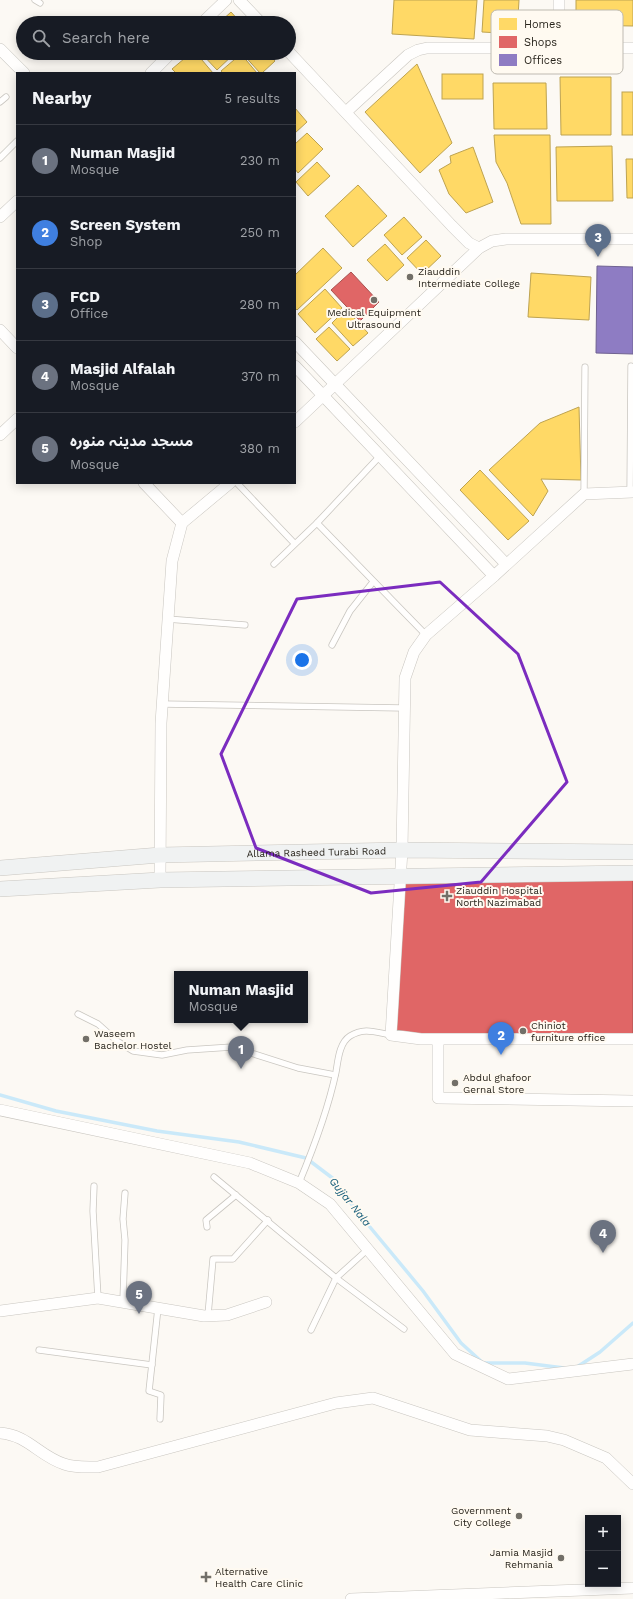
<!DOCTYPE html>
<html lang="en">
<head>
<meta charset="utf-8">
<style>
  body { margin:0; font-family:"Work Sans","Noto Sans Arabic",sans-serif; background:#242831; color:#f1f3f6 }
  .controls { position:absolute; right:12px; bottom:12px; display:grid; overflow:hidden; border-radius:0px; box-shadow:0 2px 10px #0003 }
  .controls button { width:36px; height:36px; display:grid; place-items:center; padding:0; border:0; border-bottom:1px solid #363941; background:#171b24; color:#f1f3f6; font:20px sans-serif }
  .you { position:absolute; left:302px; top:660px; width:14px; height:14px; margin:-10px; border:3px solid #fff; border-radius:50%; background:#1a73e8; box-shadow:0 0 0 6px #1a73e833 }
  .badge { display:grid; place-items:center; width:26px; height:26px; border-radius:50%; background:#0f766e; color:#fff; font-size:13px; font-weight:700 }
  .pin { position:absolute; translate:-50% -33px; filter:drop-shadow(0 1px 2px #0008) }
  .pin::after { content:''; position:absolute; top:21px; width:14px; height:12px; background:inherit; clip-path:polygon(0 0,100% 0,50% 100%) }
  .popup { position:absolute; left:174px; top:971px; width:134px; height:52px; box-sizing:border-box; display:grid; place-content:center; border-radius:0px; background:#171b24; filter:drop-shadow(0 1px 3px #0005); font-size:13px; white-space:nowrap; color:#9ea1a6 }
  .popup b { font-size:15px; color:#f1f3f6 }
  .popup::after { content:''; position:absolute; left:50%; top:100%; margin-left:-8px; border:8px solid transparent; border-top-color:#171b24 }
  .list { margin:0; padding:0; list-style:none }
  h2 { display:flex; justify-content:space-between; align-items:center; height:52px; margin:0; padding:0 16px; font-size:17px }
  h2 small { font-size:13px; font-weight:400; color:#9ea1a6 }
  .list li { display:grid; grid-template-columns:26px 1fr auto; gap:12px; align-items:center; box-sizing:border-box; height:72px; padding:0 16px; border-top:1px solid #363941 }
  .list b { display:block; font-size:15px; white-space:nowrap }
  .list p { margin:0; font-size:13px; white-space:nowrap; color:#9ea1a6 }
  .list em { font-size:13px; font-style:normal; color:#9ea1a6 }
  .icon { flex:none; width:22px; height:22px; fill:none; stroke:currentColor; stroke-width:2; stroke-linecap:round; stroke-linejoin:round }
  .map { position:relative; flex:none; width:633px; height:1599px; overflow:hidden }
  .search { position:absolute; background:#171b24; box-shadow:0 2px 10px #0003; left:16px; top:16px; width:280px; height:44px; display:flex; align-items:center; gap:10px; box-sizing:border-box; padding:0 14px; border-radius:22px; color:#9ea1a6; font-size:15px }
  .panel { position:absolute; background:#171b24; box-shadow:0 2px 10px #0003; left:16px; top:72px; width:280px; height:412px; border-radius:0px }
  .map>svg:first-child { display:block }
</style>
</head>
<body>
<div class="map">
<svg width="633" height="1599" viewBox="0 0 633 1599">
  <rect width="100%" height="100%" fill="#fcf9f4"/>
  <g fill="#ffd966" stroke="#bea350">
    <path d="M394,0h83l-3,39 -82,-5z"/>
    <path d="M484,0h35l-2,34 -35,-2z"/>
    <path d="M576,0h57v26l-57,-1z"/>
    <path d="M231,12l10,11h-22z"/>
    <path d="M191,53h5l17,20h-37l-4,-4z"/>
    <path d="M201,53h34l-18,17z"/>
    <path d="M242,53h14l3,3 9,-3 7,8 -13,12h-2z"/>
    <path d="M241,54l16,19h-34l-2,-2z"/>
    <path d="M417,64l35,79 -32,30 -55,-61z"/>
    <rect x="442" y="74" width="41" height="25"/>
    <path d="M560,77h51v58h-50z"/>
    <path d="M493,83h53l1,46h-53z"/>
    <rect x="622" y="92" width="11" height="43"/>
    <path d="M295,108l12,14 -12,11z"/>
    <path d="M307,133l16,16 -25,24 -3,-4v-25z"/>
    <path d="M494,135h56l1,89h-30l-14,-41 -11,-21z"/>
    <path d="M612,146l1,55h-56l-1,-54z"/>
    <path d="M473,147l20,55 -27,11 -17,-19 -10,-24 12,-7 -1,-7z"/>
    <path d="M626,159h7v39h-6z"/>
    <path d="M317,162l13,14 -22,20 -12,-14z"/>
    <path d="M358,185l29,31 -34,31 -28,-31z"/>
    <path d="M404,217l18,20 -20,18 -18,-20z"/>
    <path d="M426,240l15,16 -19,18 -15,-16z"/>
    <path d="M385,244l19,21 -17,16 -20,-21z"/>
    <path d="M323,248l19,20 -45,42 -2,-2v-33z"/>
    <path d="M531,273l60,4 -2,43 -61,-3z"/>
    <path d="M325,289l17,19 -27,25 -17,-19z"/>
    <path d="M346,309l22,24 -15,13 -21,-23z"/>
    <path d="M329,327l21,22 -13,12 -21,-22z"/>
    <path d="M579,407l2,73 -40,-1 7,12 -15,25 -44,-46 51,-47z"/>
    <path d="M480,470l49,51 -21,19 -48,-50z"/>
  </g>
  <g fill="#e06666" stroke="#a95250">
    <path d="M351,272l28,30 -19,19 -29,-31z"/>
    <path d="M633,875v164l-241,-5 12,-155z"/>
  </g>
  <path fill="#8e7cc3" stroke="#6f6291" d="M597,266l36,1v87l-37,-1z"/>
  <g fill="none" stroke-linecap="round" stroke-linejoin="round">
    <g stroke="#cae9f9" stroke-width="3.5">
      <path d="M0,1095l56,16 101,20 82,11 67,16 29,22 20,29 68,82 38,52 22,20h42l39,5"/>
      <path d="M577,1367l23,-15 33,-29"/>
    </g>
    <defs>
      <g id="service">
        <path d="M35,0l5,3"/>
        <path d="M0,102l6,-5"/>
        <path d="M0,158l17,-17"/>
        <path d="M237,483l57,60"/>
        <path d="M630,492l1,-126"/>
        <path d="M584,494l1,-127"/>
        <path d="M317,523l109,112"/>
        <path d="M274,564l43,-41 63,-67"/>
        <path d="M167,619l78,6"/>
        <path d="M332,645l18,-34 23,-29"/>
        <path d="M162,704l241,4"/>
        <path d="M78,1014l20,10 19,17 16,10 29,4 25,-5 45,-3 66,21 37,7"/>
        <path d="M214,1177l122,101 68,51"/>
        <path d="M299,1183c15,-36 29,-73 37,-111 2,-11 3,-29 14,-36 14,-9 25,-4 41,-1"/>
        <path d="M94,1186l-1,25 5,87"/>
        <path d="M207,1227l-1,-7 30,-25"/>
        <path d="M123,1301l2,-61 -2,-21 2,-26"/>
        <path d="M158,1308l-9,83 12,4 -1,24"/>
        <path d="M208,1315l5,-56h20l35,-39"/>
        <path d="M311,1330l25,-52 31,-28"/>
        <path d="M39,1350l113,15"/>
      </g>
      <g id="minor">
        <path d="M239,0l22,23"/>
        <path d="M559,0v47"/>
        <path d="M202,23l24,-23"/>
        <path d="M0,49l24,24"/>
        <path d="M289,52l163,174 17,17 10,5"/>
        <path d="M151,73l20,-20"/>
        <path d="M346,112l62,-57 10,-5 9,-2h206"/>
        <path d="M0,217l17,-16"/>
        <path d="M0,330l17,18"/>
        <path d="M295,342l211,222"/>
        <path d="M295,366l199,210"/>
        <path d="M295,422l184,-174 13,-7 14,-2h127"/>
        <path d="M0,435l17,-16"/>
        <path d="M144,483l38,40"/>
        <path d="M633,492l-49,2 -90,82 -68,59 -12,17 -9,26 -3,172 -11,185 30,4h212"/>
        <path d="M160,880l1,-157 11,-162 10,-38 48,-40"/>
        <path d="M438,1040v58l195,3"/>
        <path d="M0,1110l250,53 49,20 31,21 125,150 53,25 125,-15"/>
        <path d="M0,1311l98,-13 106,18 23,-1 39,-13"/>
        <path d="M0,1433c28,2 39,23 64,31 11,4 23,3 34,3l238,-64 37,-5 97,32 77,6 17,4 42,18 27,26"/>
        <path d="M351,1599l282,-11"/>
      </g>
      <g id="secondary">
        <path id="s1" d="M0,868l160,-13 242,-5 231,2"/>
        <path d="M0,889l160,-9 473,-7"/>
      </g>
    </defs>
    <use href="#service" stroke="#c9c6c0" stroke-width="7"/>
    <use href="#minor" stroke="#c9c6c0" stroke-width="12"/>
    <use href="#secondary" stroke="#c9c6c0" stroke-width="16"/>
    <use href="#service" stroke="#fffefd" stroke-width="5.5"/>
    <use href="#minor" stroke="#fffefd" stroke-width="11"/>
    <use href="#secondary" stroke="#f0f2f2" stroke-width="15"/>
  </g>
  <path fill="none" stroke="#7b2cbf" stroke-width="3" stroke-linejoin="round" d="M440,582l78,72 49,128 -86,100 -110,11 -115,-45 -35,-94 76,-155z"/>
  <g fill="#726f68" stroke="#fffaf1" stroke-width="1.5">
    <circle cx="410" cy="277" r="4"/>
    <circle cx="374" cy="300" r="4"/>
    <path d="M445 890h4v4h4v4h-4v4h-4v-4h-4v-4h4z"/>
    <circle cx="523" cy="1031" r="4"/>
    <circle cx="86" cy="1039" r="4"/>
    <circle cx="455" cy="1083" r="4"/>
    <circle cx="519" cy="1516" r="4"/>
    <circle cx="561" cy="1558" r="4"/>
    <path d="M204 1571h4v4h4v4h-4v4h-4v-4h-4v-4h4z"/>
  </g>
  <g text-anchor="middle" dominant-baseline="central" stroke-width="4" stroke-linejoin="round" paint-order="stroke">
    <g font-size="10" fill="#28241c" stroke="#fffaf1" text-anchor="start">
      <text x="418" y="271">Ziauddin<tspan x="418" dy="12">Intermediate College</tspan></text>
      <text x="374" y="312" text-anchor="middle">Medical Equipment<tspan x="374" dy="12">Ultrasound</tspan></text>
      <text x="456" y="890">Ziauddin Hospital<tspan x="456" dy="12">North Nazimabad</tspan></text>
      <text x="531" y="1025">Chiniot<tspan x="531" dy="12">furniture office</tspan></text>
      <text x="94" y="1033">Waseem<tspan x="94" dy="12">Bachelor Hostel</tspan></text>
      <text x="463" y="1077">Abdul ghafoor<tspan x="463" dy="12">Gernal Store</tspan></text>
      <text x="511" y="1510" text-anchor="end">Government<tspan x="511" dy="12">City College</tspan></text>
      <text x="553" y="1552" text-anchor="end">Jamia Masjid<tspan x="553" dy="12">Rehmania</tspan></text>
      <text x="215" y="1571">Alternative<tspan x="215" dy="12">Health Care Clinic</tspan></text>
    </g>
    <g font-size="10" fill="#28241c" stroke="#fffaf1">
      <text stroke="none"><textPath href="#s1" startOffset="317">Allama Rasheed Turabi Road</textPath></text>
    </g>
    <g font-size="11" font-style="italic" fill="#105977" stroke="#fffaf1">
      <text transform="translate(350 1202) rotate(51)">Gujjar Nala</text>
    </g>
  </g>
  <rect x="491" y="10" width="132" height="64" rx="6" fill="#fffaf1" stroke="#bebab1" stroke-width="1"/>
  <rect x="499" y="18" width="18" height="12" fill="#ffd966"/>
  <rect x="499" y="36" width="18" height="12" fill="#e06666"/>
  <rect x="499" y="54" width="18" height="12" fill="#8e7cc3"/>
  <g font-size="11" fill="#28241c">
    <text x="524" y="28">Homes</text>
    <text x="524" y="46">Shops</text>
    <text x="524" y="64">Offices</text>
  </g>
</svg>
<div class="controls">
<button>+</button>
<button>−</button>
</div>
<div class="you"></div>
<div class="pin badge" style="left:241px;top:1069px;background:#6b7280">1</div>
<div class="popup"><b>Numan Masjid</b>Mosque</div>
<div class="pin badge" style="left:501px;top:1055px;background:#3f7fe0">2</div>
<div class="pin badge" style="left:598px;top:257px;background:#5c6f8a">3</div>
<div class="pin badge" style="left:603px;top:1253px;background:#6b7280">4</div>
<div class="pin badge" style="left:139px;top:1314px;background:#6b7280">5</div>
<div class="search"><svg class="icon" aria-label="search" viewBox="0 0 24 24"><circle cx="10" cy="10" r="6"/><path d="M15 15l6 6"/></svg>Search here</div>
<section class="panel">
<h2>Nearby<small>5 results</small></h2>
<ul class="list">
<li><span class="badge" style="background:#6b7280">1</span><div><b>Numan Masjid</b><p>Mosque</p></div><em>230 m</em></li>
<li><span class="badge" style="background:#3f7fe0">2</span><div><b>Screen System</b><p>Shop</p></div><em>250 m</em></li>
<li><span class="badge" style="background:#5c6f8a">3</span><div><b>FCD</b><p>Office</p></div><em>280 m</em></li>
<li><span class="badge" style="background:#6b7280">4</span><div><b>Masjid Alfalah</b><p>Mosque</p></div><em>370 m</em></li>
<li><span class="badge" style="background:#6b7280">5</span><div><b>مسجد مدینہ منورہ</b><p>Mosque</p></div><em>380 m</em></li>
</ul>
</section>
</div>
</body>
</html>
